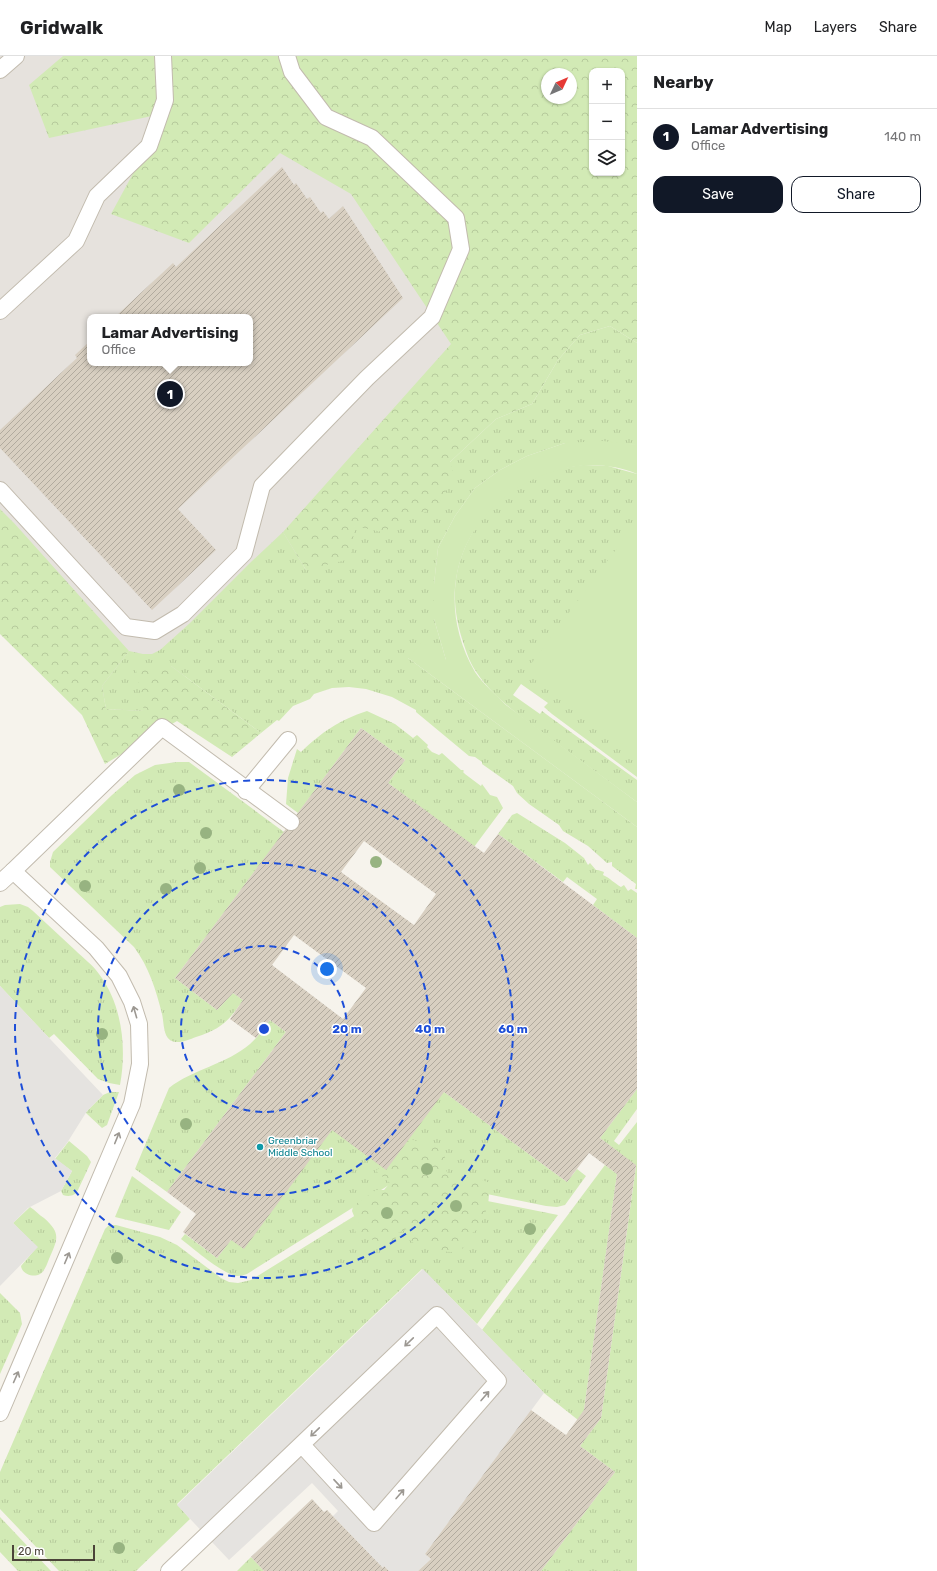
<!DOCTYPE html>
<html lang="en">
<head>
<meta charset="utf-8">
<style>
  body { margin:0; font-family:Rubik,sans-serif; background:#f6f6f6; color:#202124 }
  .controls { position:absolute; right:12px; top:12px; display:grid; overflow:hidden; border-radius:8px; box-shadow:0 1px 3px #0004 }
  .controls button { width:36px; height:36px; display:grid; place-items:center; padding:0; border:0; border-bottom:1px solid #e0e0e0; background:#fff; color:#202124; font:20px sans-serif }
  .compass { position:absolute; left:541px; top:12px; width:36px; height:36px; border-radius:50%; background:#fff; box-shadow:0 1px 3px #0004; rotate:46deg }
  .scale { position:absolute; left:12px; bottom:10px; width:83px; box-sizing:border-box; padding-left:4px; border:2px solid #4b4439; border-top:0; font-size:11px; line-height:14px; white-space:nowrap; color:#4b4439; -webkit-text-stroke:3px #fff; paint-order:stroke }
  .you { position:absolute; left:327px; top:913px; width:14px; height:14px; margin:-10px; border:3px solid #fff; border-radius:50%; background:#1a73e8; box-shadow:0 0 0 6px #1a73e833 }
  .badge { display:grid; place-items:center; width:26px; height:26px; border-radius:50%; background:#111827; color:#fff; font-size:13px; font-weight:700 }
  .pin { position:absolute; translate:-50% -50%; border:2px solid #fff; box-shadow:0 1px 4px #0006 }
  .popup { position:absolute; left:87px; top:258px; width:166px; height:52px; box-sizing:border-box; display:grid; place-content:center; border-radius:8px; background:#fff; filter:drop-shadow(0 1px 3px #0005); font-size:13px; white-space:nowrap; color:#757577 }
  .popup b { font-size:15px; color:#202124 }
  .popup::after { content:''; position:absolute; left:50%; top:100%; margin-left:-8px; border:8px solid transparent; border-top-color:#fff }
  .list { margin:0; padding:0; list-style:none }
  h2 { display:flex; justify-content:space-between; align-items:center; height:52px; margin:0; padding:0 16px; font-size:17px }
  h2 small { font-size:13px; font-weight:400; color:#757577 }
  .list li { display:grid; grid-template-columns:26px 1fr auto; gap:12px; align-items:center; box-sizing:border-box; height:56px; padding:0 16px; border-top:1px solid #e0e0e0 }
  .list b { display:block; font-size:15px; white-space:nowrap }
  .list p { margin:0; font-size:13px; white-space:nowrap; color:#757577 }
  .list em { font-size:13px; font-style:normal; color:#757577 }
  .actions { display:flex; gap:8px; padding:12px 16px }
  .actions a { flex:1; padding:9px 0; border:1px solid #111827; border-radius:12px; text-align:center; font-size:14px; color:#111827 }
  .actions .main { background:#111827; color:#fff }
  .icon { flex:none; width:22px; height:22px; fill:none; stroke:currentColor; stroke-width:2; stroke-linecap:round; stroke-linejoin:round }
  .map { position:relative; flex:none; width:637px; height:1515px; overflow:hidden }
  header { display:flex; align-items:center; gap:24px; box-sizing:border-box; height:56px; padding:0 20px; background:#fff; border-bottom:1px solid #e0e0e0 }
  header strong { font-size:19px }
  nav { display:flex; gap:22px; margin-inline-start:auto; font-size:14px }
  main { display:flex }
  aside { flex:1; background:#fff }
  .map>svg:first-child { display:block }
</style>
</head>
<body>
<header>
<strong>Gridwalk</strong>
<nav><a>Map</a><a>Layers</a><a>Share</a></nav>
</header>
<main>
<div class="map">
<svg width="637" height="1515" viewBox="0 0 637 1515">
  <defs>
    <pattern id="grass-tufts" width="24" height="20" patternUnits="userSpaceOnUse"><rect width="24" height="20" fill="#d2eab5"/><path d="M3 7l-1-3M5 7V3M7 7l1-3M15 17l-1-3M17 17v-4M19 17l1-3" fill="none" stroke="#b6ca9c"/></pattern>
    <pattern id="forest-crowns" width="20" height="18" patternUnits="userSpaceOnUse"><rect width="20" height="18" fill="#d2eab5"/><path d="M2 6a3 3 0 1 1 6 0M12 15a3 3 0 1 1 6 0" fill="none" stroke="#b6ca9c"/></pattern>
    <pattern id="building-hatch" width="6" height="6" patternUnits="userSpaceOnUse"><rect width="6" height="6" fill="#d8cfc1"/><path d="M-1 1l2-2M0 6l6-6M5 7l2-2" fill="none" stroke="#b1aa9e"/></pattern>
  </defs>
  <rect width="100%" height="100%" fill="#f6f3ec"/>
  <path fill="#e6e2dd" fill-rule="evenodd" d="M0,0h159l455,211 -482,460 -132,-140zM90,261h160v46h-160z"/>
  <g fill="url(#grass-tufts)">
    <path d="M610,270l27,17v102l-72,-2 -38,13 -27,14 -25,18 -20,28 -17,32 -4,36v35l12,41 -38,-2 229,169v62h-2l1,-5 -24,-18v-4l-5,1 -19,-17 -25,-15 -4,-6 -30,-21 -12,-11 -4,-7 -31,-22v-2l-7,-5 -6,-1 -53,-44v-2l-24,-13 -26,-8 -17,-2 -17,1 -18,6 -4,5 -17,7 -14,15 -2,-1 -16,13 -90,-67 -27,45 -38,-2 -4,-23 27,-35 14,3h9l8,-4 30,-27 62,-62 31,-29 23,38 49,-44 95,-64 46,-43 36,-15 26,-44 22,-25z"/>
    <path d="M583,409l25,1 29,8v303l-85,-63 -8,-7 4,-4 -27,-19 -8,11 27,19 2,-3 8,6 87,63v22c-29,-21 -57,-42 -86,-63 -26,-20 -55,-38 -74,-66 -6,-8 -10,-19 -13,-28 -13,-38 -13,-72 6,-108 17,-34 52,-59 89,-68 7,-2 16,-3 24,-4z"/>
    <path d="M367,655l28,13 18,14 4,-3 11,10 -1,2 5,5 7,3 3,-2 19,17h2l1,1 -1,1 2,2 16,12 1,-2 8,11 7,2 6,11 -29,39 -86,-64 17,-23 -44,-32 -63,85 -12,-9 2,-26 9,-29 4,3c21,-20 38,-32 66,-41z"/>
    <path d="M177,706h12l95,70 -109,146 42,32 16,-17 10,7c-14,21 -22,29 -47,37 -8,3 -18,8 -26,3 -7,-5 -6,-18 -8,-26 -6,-24 -13,-47 -28,-67l-84,-80v-5l3,-10 59,-57 23,-20 20,-10z"/>
    <path d="M517,757l48,30 19,15 4,7 2,-2 6,7h2l6,2 -1,3c7,3 11,8 18,12l3,-2 4,6 3,-2 6,4v45l-44,-33 4,-6 -30,-22 -4,5 -65,-48 14,-19z"/>
    <path d="M20,848l8,3 5,4c14,13 28,26 42,39 8,8 18,15 24,24 23,30 28,74 21,111l-11,-2 -11,-4 -44,-45 -5,4 -49,-52v-79l5,-2z"/>
    <path d="M270,964l16,12 -119,160 -32,-23 34,-81c24,-19 58,-24 81,-44 8,-7 14,-16 20,-24z"/>
    <path d="M637,1033v20l-23,32 5,4 18,-23v449h-96l74,-99 -35,-26 21,-28 35,-252 -36,-28z"/>
    <path d="M110,1036h9l-12,33 -5,3 -16,-15 1,-2 16,-16z"/>
    <path d="M444,1036l123,90 10,-13 9,7 -21,29 -8,2 -11,-1 -127,-26 -30,5 -142,89c-3,1 -7,2 -10,2 -15,-2 -44,-28 -56,-37l4,-5 32,24 14,-18 101,-110z"/>
    <path d="M69,1085l18,15 4,6 -13,28c-3,6 -9,7 -15,5l-2,-4 11,-20 -17,-12z"/>
    <path d="M605,1109l12,9 -33,236 -6,10 -34,-27 -62,-63z"/>
    <path d="M132,1120l49,36 -12,18 -54,-13z"/>
    <path d="M432,1134l126,25 -81,109 -55,-55 -245,235 13,15 -54,52h-77l-59,-62v-37l105,-243 4,-4h7l44,12 17,8 44,33 8,4 9,1 13,-3 134,-83z"/>
    <path d="M30,1151c5,3 9,8 14,11 17,15 14,21 5,41 -2,5 -4,12 -9,15 -7,4 -18,0 -19,-8l16,-19 -24,-24z"/>
    <path d="M0,1237l20,20 2,11 -22,50z"/>
    <path d="M0,1461l51,54h-33l-18,-19z"/>
    <path d="M251,1501l13,14h-27z"/>
  </g>
  <g fill="url(#forest-crowns)" fill-rule="evenodd">
    <path d="M63,0h574v287l-27,-17 -30,9 -22,25 -26,44 -36,15 -46,43 4,14 -16,30 -56,26 -27,-6 -5,33 -44,11 -23,-38 168,-188 -100,-150 -71,-41 -91,90 -78,-29 55,-101 -117,25 -20,-53zM592,15h30v102h-30zM547,18h24v24h-24z"/>
    <path d="M0,453l14,14 115,128 -27,35 4,23 38,2 -9,-46 36,1 90,67 -29,24 -55,-36 -72,43 -23,-49 -82,-81z"/>
    <path d="M405,1080l15,7c11,-3 21,4 25,14 1,4 0,9 1,13 1,3 4,6 6,8l6,-2 9,1 4,5 6,-4 13,5 -2,23 -9,22 -11,8 2,3 -8,10 -5,-3 -5,6 -17,-1 -6,-7c-8,5 -14,1 -20,-5l6,-6 -4,-6 -13,6 -5,12 -14,-1 -9,-6h-13l-3,-12 6,-4 -2,-4 -4,-2 -2,-5 1,-5 23,-16h8l6,-7 -14,-12z"/>
  </g>
  <g fill="#d2eab5">
    <path d="M603,385l34,4v29c-29,-12 -62,-11 -91,0 -84,31 -116,120 -71,198 8,12 21,23 31,33l131,97v25l-229,-169 14,-16 24,18 -12,-41v-35l4,-36 17,-32 20,-28 25,-18 27,-14 38,-13z"/>
    <path d="M637,465v234l-112,-83z"/>
  </g>
  <g fill="#e5e3e0">
    <path d="M0,930l103,109 -16,16 -20,32 -12,15 17,13 -11,20 -33,17 -15,15 25,24 -38,39z"/>
    <path d="M423,1213l121,124 -119,161 6,5 -13,12h-29l-5,-5 -1,2 -50,-52 5,-5 -26,-28 -83,77 -52,-55z"/>
  </g>
  <g fill="url(#building-hatch)" fill-rule="evenodd">
    <path d="M282,111l12,18 2,-2 11,16 3,-2 11,16 2,-2 6,8 14,-13 60,92 -225,211 38,41 -64,60 -152,-162v-18l77,-72 -2,-3 15,-14v22h160v-46h-135l58,-54 3,4z"/>
    <path d="M361,672l44,32 -17,23 96,70 14,-19 139,104v151l-37,49 36,27 -35,253 -21,28 35,26 -74,99h-123l13,-12 -6,-5 106,-144 35,25 18,-25 33,-236 -28,-21 -22,29 -123,-90 -58,78 -54,-40 -88,119 -13,-9 -14,18 -34,-26 13,-18 -29,-22 119,-160 -16,-12 -14,18 -26,-19 13,-19 -10,-7 -16,17 -42,-32zM364,785l72,53 -22,31 -73,-53zM294,879l72,53 -23,31 -71,-54z"/>
    <path d="M312,1443l12,13 3,-2 56,58 1,-2 5,5h-125l-13,-14z"/>
  </g>
  <g fill="none" stroke-linecap="round" stroke-linejoin="round">
    <defs>
      <g id="service">
        <path d="M0,14l16,-14"/>
        <path d="M0,255l76,-70 21,-45 52,-50 16,-46 -2,-44"/>
        <path d="M0,434l126,137 29,4 28,-17 61,-61 18,-67 105,-108 65,-61 29,-68 -5,-31 -84,-80 -46,-21 -34,-45 -5,-16"/>
        <path d="M246,735l42,-51"/>
        <path d="M13,815l149,-144 129,95"/>
        <path d="M0,827l13,-12 83,77 23,28 13,26 7,22 1,40 -8,40 -132,309"/>
        <path d="M169,1515l268,-256 61,66 -124,142 -72,-78"/>
      </g>
    </defs>
    <use href="#service" stroke="#c2bbae" stroke-width="18"/>
    <use href="#service" stroke="#fff" stroke-width="16"/>
  </g>
  <g fill="#97b381">
    <circle cx="179" cy="734" r="6"/>
    <circle cx="206" cy="777" r="6"/>
    <circle cx="376" cy="806" r="6"/>
    <circle cx="200" cy="812" r="6"/>
    <circle cx="85" cy="830" r="6"/>
    <circle cx="166" cy="833" r="6"/>
    <circle cx="102" cy="978" r="6"/>
    <circle cx="186" cy="1068" r="6"/>
    <circle cx="427" cy="1113" r="6"/>
    <circle cx="456" cy="1150" r="6"/>
    <circle cx="387" cy="1157" r="6"/>
    <circle cx="530" cy="1173" r="6"/>
    <circle cx="117" cy="1202" r="6"/>
    <circle cx="119" cy="1492" r="6"/>
  </g>
  <defs><path id="oneway-shaft" d="M-6 0H5M1.5-3L5.5 0L1.5 3" fill="none" stroke-width="1.6" stroke-linecap="round" stroke-linejoin="round"/></defs>
  <g stroke="#9c9892">
    <use href="#oneway-shaft" transform="translate(135 956) rotate(-106)"/>
    <use href="#oneway-shaft" transform="translate(117 1082) rotate(-68)"/>
    <use href="#oneway-shaft" transform="translate(67 1202) rotate(-67)"/>
    <use href="#oneway-shaft" transform="translate(409 1286) rotate(136)"/>
    <use href="#oneway-shaft" transform="translate(16 1321) rotate(-66)"/>
    <use href="#oneway-shaft" transform="translate(485 1340) rotate(-49)"/>
    <use href="#oneway-shaft" transform="translate(315 1376) rotate(136)"/>
    <use href="#oneway-shaft" transform="translate(338 1428) rotate(47)"/>
    <use href="#oneway-shaft" transform="translate(400 1438) rotate(-49)"/>
  </g>
  <g fill="none" stroke="#1d4ed8" stroke-width="2" stroke-dasharray="7 5">
    <circle cx="264" cy="973" r="83"/>
    <circle cx="264" cy="973" r="166"/>
    <circle cx="264" cy="973" r="249"/>
  </g>
  <circle fill="#0f9aa8" stroke="#fff" stroke-width="1.5" cx="260" cy="1091" r="4"/>
  <g text-anchor="middle" dominant-baseline="central" stroke-width="3" stroke-linejoin="round" paint-order="stroke">
    <g font-size="10" fill="#0d838f" stroke="#fff" text-anchor="start">
      <text x="268" y="1085">Greenbriar<tspan x="268" dy="12">Middle School</tspan></text>
    </g>
  </g>
  <circle cx="264" cy="973" r="6" fill="#1d4ed8" stroke="#fff" stroke-width="2"/>
  <g font-size="12" text-anchor="middle" font-weight="bold" fill="#1d4ed8" stroke="#fff" stroke-width="3" stroke-linejoin="round" paint-order="stroke">
    <text x="347" y="977">20 m</text>
    <text x="430" y="977">40 m</text>
    <text x="513" y="977">60 m</text>
  </g>
</svg>
<div class="controls">
<button>+</button>
<button>−</button>
<button><svg class="icon" aria-label="layers" viewBox="0 0 24 24"><path d="M12 4l9 5-9 5-9-5zM3 14l9 5 9-5"/></svg></button>
</div>
<svg class="compass" viewBox="-18 -18 36 36"><path d="M0-13l5 13h-10z" fill="#e53935"/><path d="M0 13l5-13h-10z" fill="#757577"/></svg>
<div class="scale">20 m</div>
<div class="you"></div>
<div class="pin badge" style="left:170px;top:338px">1</div>
<div class="popup"><b>Lamar Advertising</b>Office</div>
</div>
<aside>
<h2>Nearby<small></small></h2>
<ul class="list">
<li><span class="badge">1</span><div><b>Lamar Advertising</b><p>Office</p></div><em>140 m</em></li>
</ul>
<div class="actions"><a class="main">Save</a><a>Share</a></div>
</aside>
</main>
</body>
</html>
